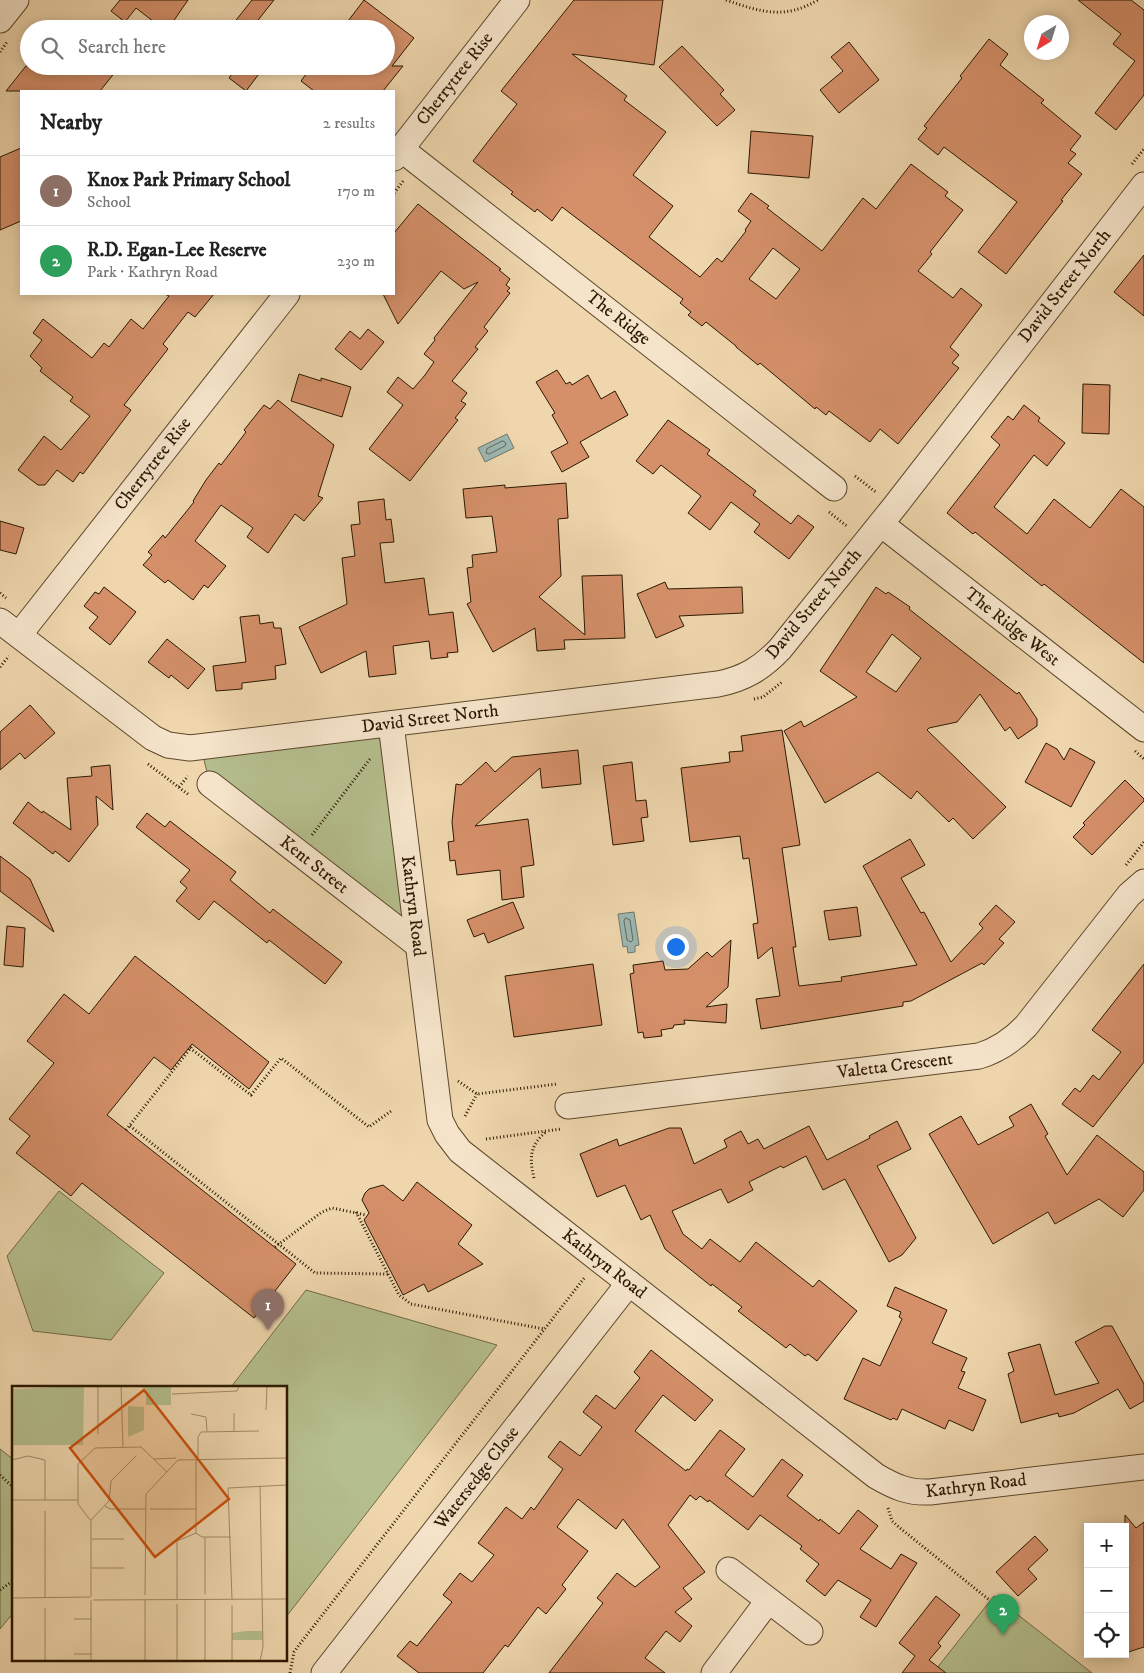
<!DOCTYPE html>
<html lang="en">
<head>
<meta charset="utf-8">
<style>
  body { margin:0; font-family:"IM FELL DW Pica",serif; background:#f6f6f6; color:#222 }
  .controls { position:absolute; right:15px; bottom:15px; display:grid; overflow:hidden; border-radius:0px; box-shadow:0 2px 12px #0003 }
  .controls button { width:45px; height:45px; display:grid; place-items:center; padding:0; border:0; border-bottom:1px solid #e0e0e0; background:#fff; color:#222; font:25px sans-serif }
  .compass { position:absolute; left:1024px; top:15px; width:45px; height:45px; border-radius:50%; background:#fff; box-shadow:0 2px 12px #0003; rotate:218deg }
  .you { position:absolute; left:675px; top:946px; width:18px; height:18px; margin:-12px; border:4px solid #fff; border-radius:50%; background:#1a73e8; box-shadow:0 0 0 8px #1a73e833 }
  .badge { display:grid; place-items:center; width:32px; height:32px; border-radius:50%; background:#2563eb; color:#fff; font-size:16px; font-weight:700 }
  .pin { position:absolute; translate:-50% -41px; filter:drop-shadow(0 1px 2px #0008) }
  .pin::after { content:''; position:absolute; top:26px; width:18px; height:15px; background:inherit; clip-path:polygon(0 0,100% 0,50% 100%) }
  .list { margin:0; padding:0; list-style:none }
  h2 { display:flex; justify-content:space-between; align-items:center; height:65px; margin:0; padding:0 20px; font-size:21px }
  h2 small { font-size:16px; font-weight:400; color:#767676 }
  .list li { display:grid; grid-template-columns:32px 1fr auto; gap:15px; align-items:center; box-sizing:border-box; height:70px; padding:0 20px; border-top:1px solid #e0e0e0 }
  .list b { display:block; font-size:19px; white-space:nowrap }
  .list p { margin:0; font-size:16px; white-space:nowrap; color:#767676 }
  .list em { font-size:16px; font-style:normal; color:#767676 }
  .icon { flex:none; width:28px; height:28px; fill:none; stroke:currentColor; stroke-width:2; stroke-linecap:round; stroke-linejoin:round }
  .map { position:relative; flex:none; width:1144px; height:1673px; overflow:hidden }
  .search { position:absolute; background:#fff; box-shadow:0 2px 12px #0003; left:20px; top:20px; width:375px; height:55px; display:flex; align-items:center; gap:12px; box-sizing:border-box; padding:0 18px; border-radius:28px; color:#767676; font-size:19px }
  .panel { position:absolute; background:#fff; box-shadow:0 2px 12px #0003; left:20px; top:90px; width:375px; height:205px; border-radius:0px }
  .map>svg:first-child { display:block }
</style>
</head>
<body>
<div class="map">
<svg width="1144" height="1673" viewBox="0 0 1144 1673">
  <rect width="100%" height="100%" fill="#efd6ad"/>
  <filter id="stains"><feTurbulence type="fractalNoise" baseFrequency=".004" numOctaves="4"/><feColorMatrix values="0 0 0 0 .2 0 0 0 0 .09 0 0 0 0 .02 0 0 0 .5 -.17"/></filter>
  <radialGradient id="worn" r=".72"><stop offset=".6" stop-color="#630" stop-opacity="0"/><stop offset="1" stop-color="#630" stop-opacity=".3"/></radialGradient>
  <g fill="#b5be8d" stroke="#706b47">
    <path d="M391,724l27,221 -208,-161 -9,-36z"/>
    <path d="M59,1191l105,82 -53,67 -78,-9 -26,-75z"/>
    <path d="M306,1290l191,55 -211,272v-230h-55z"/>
    <path d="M0,1449l14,11v152l-14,17z"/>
    <path d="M994,1596l98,77h-159z"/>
  </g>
  <g fill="#9cb7b2" stroke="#6f776b">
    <path d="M507,434l7,14 -29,14 -7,-14z"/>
    <path d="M634,912l5,33 -4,1v6l-7,1 -1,-7 -4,1 -5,-33z"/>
  </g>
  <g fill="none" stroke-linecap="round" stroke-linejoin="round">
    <g stroke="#64685a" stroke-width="1">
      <path d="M503,441l3,2 -1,3 -16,8 -3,-1 1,-4z"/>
      <path d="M626,918l4,2 3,20 -2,2 -4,-2 -3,-19z"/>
    </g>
  </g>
  <g fill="#d5906a" stroke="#2b1801" fill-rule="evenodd">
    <path d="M120,0h68l-20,29h-5l-27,-21 -11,14 -14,-11z"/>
    <path d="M252,0h22l-23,29h-22z"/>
    <path d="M364,0l50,38 -22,28h11l-20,25h-69l-13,-10 11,-15h74v-37h-44z"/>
    <path d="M574,0h89l-9,65 -82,-11 55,42 -3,4 42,32 -33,43 40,31 -24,31 51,40 17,-19 5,4 24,-31 -1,-1 6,-9 -13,-10 13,-18 18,13 -2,2 55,43 41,-53 13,11 35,-45 37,28 -3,4 18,14 -33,42 2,2 -14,17 35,27 8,-10 21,17 -32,42 9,8 -7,8 7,5 -61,76 -18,-15 -10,13 -41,-31 -3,4 -10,-8 -1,2 -55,-46 -2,2 -22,-18v-1l-30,-24 -4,4 -14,-11 3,-3 -11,-9 3,-4 -121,-92 -10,14 -15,-12 -2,3 -24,-18 2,-2 -40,-31 44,-57 -16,-13zM773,248l27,21 -24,30 -27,-20z"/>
    <path d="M1078,0h53l13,10v85l-28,35 -21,-17 40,-52 -22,-17 8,-10z"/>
    <path d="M989,39l19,15 -8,11 44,35 -3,3 40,33 -11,14 6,4 -8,9 14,11 -21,26 2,1 -57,73 -28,-22 39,-50 -73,-55 -6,8 -20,-16 9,-11 -3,-2 38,-48 -2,-2z"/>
    <path d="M849,42l30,38 -40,33 -19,-23 23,-19 -12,-14z"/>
    <path d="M682,46l42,44 -4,4 15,16 -18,16 -58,-59z"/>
    <path d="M26,66h94l-20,25h-94z"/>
    <path d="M238,66h27l-19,25 -17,-13z"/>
    <path d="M751,131l62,5 -4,42 -61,-5z"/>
    <path d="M21,148v73l-21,9v-73z"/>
    <path d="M418,204l83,65 -2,1 11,9 -4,6 4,3 -3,3 3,2 -26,34 4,4 -13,16 3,2 -26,32 15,12 -6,8 5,3 -11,14 3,2 -48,61 -41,-32 34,-44 -16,-13 11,-15 15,12 12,-14 9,-13 -10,-8 11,-14 -1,-2 44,-56 -14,7 -23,-18 -43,53 -15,-30h11v-61z"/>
    <path d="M1144,255v61l-30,-24z"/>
    <path d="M165,294h49l-19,23 -7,-5 -25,32 5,5 -44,56 7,5 -48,64 -3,-2 -7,10 -16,-12 -12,15h-7l-20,-15 26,-34 17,14 29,-34 -20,-15 3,-4 -33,-26 2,-3 -12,-12 12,-16 -9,-7 10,-14 49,39 12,-15 5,4 22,-28 12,10 26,-33z"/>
    <path d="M368,329l16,13 -23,28 -26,-21 15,-18 10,8z"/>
    <path d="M557,370l9,14 4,-2 2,3 16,-10 13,24 14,-8 13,24 -48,27 9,15 -27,15 -11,-20 17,-9 -16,-28 3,-2 -19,-31z"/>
    <path d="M299,374l22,7v-3l30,9 -9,30 -51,-16z"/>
    <path d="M1083,384l27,1 -1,49 -27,-1z"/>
    <path d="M278,400l56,45 -16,51 5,2 -19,23 -9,-7 -27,39 -21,-16 6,-9 -32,-23 -26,36 31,25 -18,22 -4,-3 -11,15 -25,-20 -3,3 -22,-18 9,-10 -4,-3 15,-17 2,3 29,-36 -1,-1 13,-21 13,-17 2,2 25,-33 -2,-2 20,-25 6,4z"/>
    <path d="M1024,405l16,13 -2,3 27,22 -18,23 -13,-11 -40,52 33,27 27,-35 36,29 31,-39 23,18v156l-100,-79 -2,2 -67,-54 -2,2 -26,-21 53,-68 -9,-8 17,-21 5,4z"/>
    <path d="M668,420l42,30 -3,4 49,37 -3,4 38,29 7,-9 16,12 -25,32 -35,-27 6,-8 -29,-22 -21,28 -22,-17 13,-17 -40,-31 -8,9 -17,-13z"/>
    <path d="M566,483l2,35 -10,1 3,57 -22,21 46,38 -3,-59 40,-1 3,63 -61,2 1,9 -28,2 -2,-23 -42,24 -26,-48 4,-2 -4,-34 6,-1 -1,-12 25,-3 -5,-36 -26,2 -3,-29 42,-4v3z"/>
    <path d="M384,499l2,21 5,-1 3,23 -14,1 5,40 39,-5 5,37 24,-3 5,40 -11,1 1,4 -17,2 -2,-18 -36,5 3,28 -27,3 -3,-26 -45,22 -22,-46 48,-23 -5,-46 13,-2 -4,-31 9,-1 -2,-22z"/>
    <path d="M0,521l24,7 -8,26 -16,-4z"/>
    <path d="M665,582l3,7 74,-2 1,26 -64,3 5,10 -28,12 -19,-44z"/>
    <path d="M104,587l32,25 -26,33 -21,-17 9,-11 -14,-11 11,-14 4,2z"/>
    <path d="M876,587l10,7 2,-2 22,15 -1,2 108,85 2,-2 18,27v7l-19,13 -8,-12 -5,4 -25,-37 -23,28 -28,6 -2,2 79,77 -33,32 -20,-21 -4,4 -32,-31 -6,8 -33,-27 -53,31 -41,-72 17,-10 3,6 53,-30 -37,-26zM892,634l29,24 -25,34 -30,-20z"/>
    <path d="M259,615l1,9 13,-2 1,6h7l5,36 -11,2 1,13 -34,4v6l-26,2 -3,-25 33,-4 -6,-45z"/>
    <path d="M167,639l38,30 -17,20 -17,-14 -2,3 -21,-16z"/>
    <path d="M30,705l25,28 -30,26 -5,-6 -20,17v-38z"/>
    <path d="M782,730l18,115 -18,3 14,99h-3l6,39 43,-5 -1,-4 76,-12 -54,-99 47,-27 15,26 -24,13 20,35 3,-1 27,50 32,-34 -4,-4 17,-19 19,17 -16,17 5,4 -20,22 -2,-2 -71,38 -8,1v4l-142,23 -5,-30 24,-3 -8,-49 -14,12 -5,-35 5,-1 -9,-65 -6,1 -3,-23 -50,6 -9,-74 49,-6 -1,-10 14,-1 -2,-15z"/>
    <path d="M1046,743l11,6 7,11 6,-12 25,14 -24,45 -46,-25z"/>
    <path d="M578,750l3,34 -39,4 -2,-20 -65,58 53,-7 6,46 -13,2 3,30 -22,3 -2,-30 -43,5 -2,-15 -5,1 -2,-19 6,-1 -2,-19 4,-38 5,1 25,-23 9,10 17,-15z"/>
    <path d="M632,762l4,39 10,-1 2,17 -7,1 3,23 -31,4 -10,-79z"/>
    <path d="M110,765l3,45 -17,-14 2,29 -29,37 -14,-11 -2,3 -40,-31 15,-21 14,11 1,-2 28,19 -4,-52 25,-2 -1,-9z"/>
    <path d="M1125,780l19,19v2l-52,54 -19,-18 12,-12 -2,-2z"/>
    <path d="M147,813l18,14 5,-6 36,28 30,23 -6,8 40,33 3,-4 69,53 -17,22 -56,-44 -2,3 -53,-42 -15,19 -23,-19 11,-13 -7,-6 10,-12 -54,-43z"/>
    <path d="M0,856l30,23 24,53 -54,-41z"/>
    <path d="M513,902l11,26 -36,15 -4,-10 -10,4 -7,-17z"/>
    <path d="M857,907l4,29 -32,4 -5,-29z"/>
    <path d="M7,926l18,2 -2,39 -19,-2z"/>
    <path d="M731,940l-3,47 -22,20 21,-3 -1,19 -42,-3 1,4 -11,1 -1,3 -12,2 1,6 -18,2 -1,-6 -5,1 -8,-59 4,-1 -1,-8 30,-4 2,9 23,-1 19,-17 5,5z"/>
    <path d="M135,956l134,106 -20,27 -57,-45 -21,26 -17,-13 -47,58 189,149 -42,54 -172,-135 -11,13 -55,-43 14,-17 -21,-17 45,-56 -27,-22 37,-47 25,20z"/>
    <path d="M593,964l9,61 -88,12 -9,-61z"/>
    <path d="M1144,964v98l-51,65 -31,-23 13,-16 5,4 13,-17 6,5 22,-28 -29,-22z"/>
    <path d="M1031,1104l17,30 -3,2 22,39 30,-40 47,37v18l-21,27 -24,-18 -44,25 -7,-12 -55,32 -64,-110 32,-18 17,29 36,-19 -5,-9z"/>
    <path d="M897,1121l14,28 -34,17 39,72 -14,17 -13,7 -44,-83 -22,11 -17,-34 -23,12 -2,-2 -32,16 4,8 -25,13 -7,-14 -49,22 11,23 19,15 8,-10 30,23 16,-20 57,45 6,-7 38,31 -40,50 -9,-7 -3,2 -15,-12 -4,4 -48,-37 4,-4 -30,-23 -1,2 -46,-37 -15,-34 -9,5 -16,-35 -28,12 -17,-43 37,-15 2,7 50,-18h12l13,36 33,-17 -3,-7 17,-9 7,13 10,-5 6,10 45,-23 18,34 43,-22 -1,-2z"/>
    <path d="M417,1182l55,43 -14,19 25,20 -55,28 -4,-8 -21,11 -39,-75 5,-7 -7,-13 3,-7 4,-4 14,-4 20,16z"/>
    <path d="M895,1287l52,23 -15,33 35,15 -6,13 4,1 -7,16 28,12 -13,31 -24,-11 -4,9 -43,-20 -5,11 -4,-2 -2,2 -47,-21 19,-41 17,8 22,-47 -3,-2 2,-5 -14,-6z"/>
    <path d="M1105,1326h7l32,58v17l-14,8 -12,-20 -44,24 -15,4 -1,-4 -37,10 -13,-49 6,-3 -6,-18 32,-9 15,51 44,-12 -24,-41z"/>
    <path d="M651,1350l62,50 -18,21 -32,-26 -28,36 51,40 1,-2 2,1 31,-40 25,19 -20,26 28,22 29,-38 21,16 -16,21 32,25 1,-2 19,15 19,-24 20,16 -18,23 31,20 10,-15 16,9 -41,64 -16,-10 11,-17 -33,-20 -13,16 -19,-15 13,-17 -19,-15 2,-3 -42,-31 -12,15 -39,-30 -1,2 -8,-6 -4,4 -6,-5 -22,30 37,47 -22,16 9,11 -17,13 17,14 -12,16 -14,-11 -21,27 20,15h-116l54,-70 -6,-5 20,-25 18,14 25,-20 -37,-48 -7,10 -38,-30 -21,28 31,24 -26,34 4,4 -20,25 -8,-7 -30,40 -3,-2 -22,28h-64l-22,-17 13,-15 7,5 35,-44 -9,-7 17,-22 12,9 22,-27 -16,-12 28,-36 16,12 9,-12 3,3 29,-41 -15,-12 12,-16 20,15 22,-29 -19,-15 13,-17 19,14 25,-31 -6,-6z"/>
    <path d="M1125,1515l11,13 8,-6v125l-19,6z"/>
    <path d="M1035,1536l13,14 -20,19 9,10 -19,17 -22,-24z"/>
    <path d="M936,1596l24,19 -22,28 3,3 -12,14 17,13h-44l13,-17 -16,-13z"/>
  </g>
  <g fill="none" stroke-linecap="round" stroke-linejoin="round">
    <defs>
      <g id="minor">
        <path d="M0,20l16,-20"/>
        <path d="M401,149l433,339"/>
        <path d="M394,158l123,-158"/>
        <path d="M881,524l263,205"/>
        <path d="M0,621l153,117 15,7 22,3 528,-64c26,-5 44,-16 62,-35l115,-143 249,-321"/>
        <path d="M19,635l268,-341"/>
        <path d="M391,724l49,396 7,14 13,17 416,325c19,11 32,17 54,16l214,-25"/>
        <path d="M210,784l208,161"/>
        <path d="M568,1106l411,-50c19,-6 33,-15 47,-30l103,-131 15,-13"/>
        <path d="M729,1570l81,62"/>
        <path d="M324,1673l305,-390"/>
        <path d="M714,1673l54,-72"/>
      </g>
    </defs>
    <use href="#minor" stroke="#5c482c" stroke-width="27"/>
    <g stroke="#2b1801" stroke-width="3" stroke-dasharray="1 2.5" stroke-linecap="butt">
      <path d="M726,0c35,12 58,20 92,0"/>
      <path d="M0,52l7,-10"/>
      <path d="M1132,164l12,-15"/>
      <path d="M394,193l10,-13"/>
      <path d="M855,476l22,17"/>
      <path d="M829,512l19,15"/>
      <path d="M0,593l6,5"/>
      <path d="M0,667l9,-11"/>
      <path d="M754,699l9,-2 19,-15"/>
      <path d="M1135,751l9,8"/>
      <path d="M148,764l41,31"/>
      <path d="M179,787l9,-11"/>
      <path d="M312,835l58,-76"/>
      <path d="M1126,865l18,-23"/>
      <path d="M190,1048l61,47 30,-37 88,69 22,-16"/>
      <path d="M458,1081l19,13 80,-10"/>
      <path d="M465,1116l12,-22"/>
      <path d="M130,1126l185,147 73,1"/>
      <path d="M126,1130l67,-85"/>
      <path d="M486,1139l75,-10"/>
      <path d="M534,1178c-5,-21 -4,-33 13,-47"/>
      <path d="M356,1212l43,83 12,9 133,25"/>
      <path d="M275,1247l47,-35 10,-4 34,7"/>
      <path d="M0,1475l14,13"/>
      <path d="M888,1508l4,13 8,7 98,79"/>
      <path d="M0,1590l14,-10"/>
      <path d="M290,1673l4,-21 5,-7 286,-368"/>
    </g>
    <use href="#minor" stroke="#f5e4ca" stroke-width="25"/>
  </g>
  <g text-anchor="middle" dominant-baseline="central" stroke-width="4" stroke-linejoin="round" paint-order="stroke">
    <g font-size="18" fill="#2b1801" stroke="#f5e4ca">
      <text transform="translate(455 79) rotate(-52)">Cherrytree Rise</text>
      <text transform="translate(1065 286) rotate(-52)">David Street North</text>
      <text transform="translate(618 318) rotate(38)">The Ridge</text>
      <text transform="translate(153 464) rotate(-52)">Cherrytree Rise</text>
      <text transform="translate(814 604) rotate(-50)">David Street North</text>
      <text transform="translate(1012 627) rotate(38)">The Ridge West</text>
      <text transform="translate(430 719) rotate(-7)">David Street North</text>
      <text transform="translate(314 865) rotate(38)">Kent Street</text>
      <text transform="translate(413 906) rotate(83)">Kathryn Road</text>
      <text transform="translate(895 1066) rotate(-7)">Valetta Crescent</text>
      <text transform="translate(604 1264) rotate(38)">Kathryn Road</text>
      <text transform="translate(477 1478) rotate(-52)">Watersedge Close</text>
      <text transform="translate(976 1486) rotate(-7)">Kathryn Road</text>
    </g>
  </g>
  <g transform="translate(12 1386)">
    <rect width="275" height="275" fill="#efd6ad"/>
    <path d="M72,0l-1,59h-71v-56zM159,0v19h-25v-16l-5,-2zM116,20l16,1v23l-16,7zM234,245h16l1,9h-31v-7z" fill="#b5be8d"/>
    <path fill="none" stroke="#a18a68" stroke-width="1" d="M86,0v48M109,0l2,61M160,8l65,-3 2,-5M254,24l1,-24M222,27v18M179,28l15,3 1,14M186,72v-21l3,-5 58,-1M142,73l22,-1M184,73v74l6,4h29M0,74l16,-4 17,4v40M0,114h65M93,120l5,3h35M138,123h46M79,134l18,-19 2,-20 25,-25M193,151v57M80,153h32M80,182h32M133,209l1,-101 32,-34 109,-2M79,211v-76l-13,-17v-40l17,-16 46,-1 26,25M0,212l78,-1M33,212v-87M165,213v-58l19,-8M193,213v62M220,213l-4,-111 59,-3M79,214v61M81,214l194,-1M220,219v56M62,233h18M62,268h18M33,275v-53M133,275v-61M165,275v-57M248,275l3,-14 -3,-161"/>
    <path fill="#cc4f0a" fill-opacity="0.15" stroke="#cc4f0a" stroke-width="2.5" d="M132,4l85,109 -74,58 -85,-109z"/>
    <rect width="275" height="275" fill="none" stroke="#2b1801" stroke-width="2.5"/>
  </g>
  <rect width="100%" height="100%" filter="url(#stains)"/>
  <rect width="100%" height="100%" fill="url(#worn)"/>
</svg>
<div class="controls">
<button>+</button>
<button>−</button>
<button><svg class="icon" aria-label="locate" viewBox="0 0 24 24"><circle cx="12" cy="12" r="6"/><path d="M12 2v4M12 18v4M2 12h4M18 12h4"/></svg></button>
</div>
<svg class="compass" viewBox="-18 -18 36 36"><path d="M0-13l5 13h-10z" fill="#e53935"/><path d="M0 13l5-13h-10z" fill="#767676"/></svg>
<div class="you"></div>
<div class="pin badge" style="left:268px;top:1330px;background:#8d6e63">1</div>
<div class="pin badge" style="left:1003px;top:1635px;background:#2e9e5b">2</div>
<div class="search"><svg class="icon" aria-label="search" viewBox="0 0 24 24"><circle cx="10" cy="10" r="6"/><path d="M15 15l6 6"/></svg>Search here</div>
<section class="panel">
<h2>Nearby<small>2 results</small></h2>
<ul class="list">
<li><span class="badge" style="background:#8d6e63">1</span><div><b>Knox Park Primary School</b><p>School</p></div><em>170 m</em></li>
<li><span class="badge" style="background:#2e9e5b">2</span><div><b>R.D. Egan-Lee Reserve</b><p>Park · Kathryn Road</p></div><em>230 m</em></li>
</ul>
</section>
</div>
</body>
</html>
